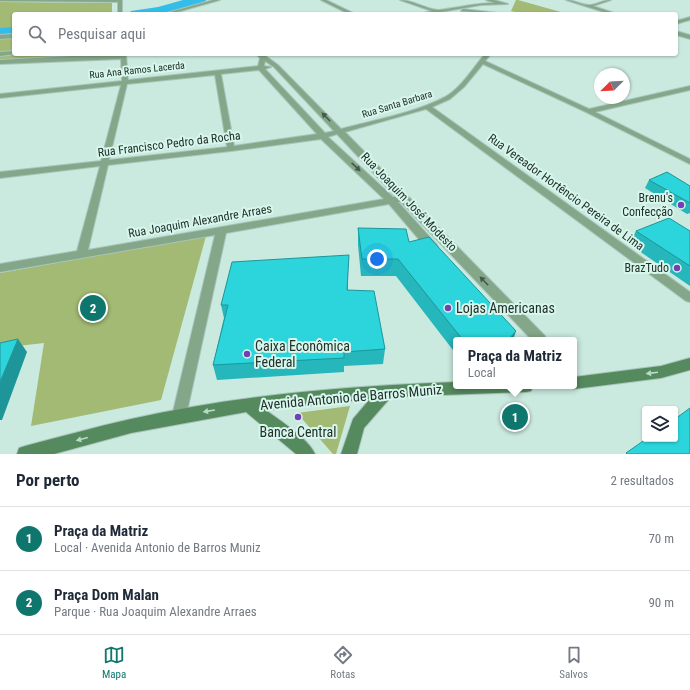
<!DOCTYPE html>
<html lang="pt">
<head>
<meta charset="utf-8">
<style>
  body { margin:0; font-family:"Roboto Condensed",sans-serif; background:#f2f2f3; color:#1f2937 }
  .controls { position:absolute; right:12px; bottom:12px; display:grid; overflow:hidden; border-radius:4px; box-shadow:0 1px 3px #0004 }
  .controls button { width:36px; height:36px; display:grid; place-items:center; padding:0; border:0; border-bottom:1px solid #e0e1e3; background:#fff; color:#1f2937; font:20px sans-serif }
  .compass { position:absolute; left:594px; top:68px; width:36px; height:36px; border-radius:50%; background:#fff; box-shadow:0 1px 3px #0004; rotate:246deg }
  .you { position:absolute; left:377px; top:259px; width:14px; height:14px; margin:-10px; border:3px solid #fff; border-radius:50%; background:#1a73e8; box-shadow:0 0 0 6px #1a73e833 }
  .badge { display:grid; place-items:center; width:26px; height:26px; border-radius:50%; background:#0f766e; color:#fff; font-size:13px; font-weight:700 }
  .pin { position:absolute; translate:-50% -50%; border:2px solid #fff; box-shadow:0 1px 4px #0006 }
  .popup { position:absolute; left:453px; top:337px; width:124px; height:52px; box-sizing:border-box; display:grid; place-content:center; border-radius:4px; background:#fff; filter:drop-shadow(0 1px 3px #0005); font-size:13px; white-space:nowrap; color:#747a83 }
  .popup b { font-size:15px; color:#1f2937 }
  .popup::after { content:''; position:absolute; left:50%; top:100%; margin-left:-8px; border:8px solid transparent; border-top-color:#fff }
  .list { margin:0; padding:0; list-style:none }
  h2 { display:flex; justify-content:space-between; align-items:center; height:52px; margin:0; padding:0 16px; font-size:17px }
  h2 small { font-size:13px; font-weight:400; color:#747a83 }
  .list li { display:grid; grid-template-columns:26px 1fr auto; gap:12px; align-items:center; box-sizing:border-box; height:64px; padding:0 16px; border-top:1px solid #e0e1e3 }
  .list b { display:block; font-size:15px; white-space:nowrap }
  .list p { margin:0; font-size:13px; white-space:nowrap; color:#747a83 }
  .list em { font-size:13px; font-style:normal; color:#747a83 }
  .icon { flex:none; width:22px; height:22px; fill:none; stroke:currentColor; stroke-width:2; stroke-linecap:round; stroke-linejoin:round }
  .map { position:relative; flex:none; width:690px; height:454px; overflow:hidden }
  .search { position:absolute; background:#fff; box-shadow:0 1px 3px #0004; left:12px; right:12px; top:12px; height:44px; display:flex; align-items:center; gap:10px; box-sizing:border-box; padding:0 14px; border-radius:4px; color:#747a83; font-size:15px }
  .sheet { height:180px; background:#fff }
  nav { display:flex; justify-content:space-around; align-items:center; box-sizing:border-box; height:56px; border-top:1px solid #e0e1e3; background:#fff; font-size:11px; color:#747a83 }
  nav a { display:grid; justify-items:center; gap:2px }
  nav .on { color:#0f766e }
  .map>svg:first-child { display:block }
</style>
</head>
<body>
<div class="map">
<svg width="690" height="454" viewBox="0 0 690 454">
  <rect width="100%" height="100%" fill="#cae9df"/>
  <g fill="#a2ba73">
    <path d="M516,0h2l50,14h-44l-13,-3z"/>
    <path d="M0,2l112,1v11h-98v40l96,1 -110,8z"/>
    <path d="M206,236l-45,164 -130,26 13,-83 -44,5v-75z"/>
    <path d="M350,406l-14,48h-3l-36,-41z"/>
  </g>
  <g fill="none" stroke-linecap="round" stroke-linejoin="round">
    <g fill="#32bee9" fill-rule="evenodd">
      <path d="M183,0h23l-1,3 -40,11h-36l2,-3 27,-4z"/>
      <path d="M14,27v10l-14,1v-10z"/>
    </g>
    <defs>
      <g id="street">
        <path d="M0,0h122v14h-4v-12l-118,-1z"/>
        <path d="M213,0h7l-50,14h-7z"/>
        <path d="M321,0h5l29,14h-6z"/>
        <path d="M400,0c13,0 28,10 39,10 18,-2 36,-7 56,-7l-9,-3h8l14,4 -27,1 -52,9h-10l13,-3z"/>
        <path d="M566,0c8,0 15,5 23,5 7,0 14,-5 22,-5l-18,6 24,8h-7z"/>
        <path d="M463,9l35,4 2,1 -39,-3z"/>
        <path d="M690,17v3l-14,4v-3z"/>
        <path d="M676,31l14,4v4l-14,-4z"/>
        <path d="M14,34v4l-14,1v-4z"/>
        <path d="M14,51v3h2l-16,2v-4z"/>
        <path d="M120,54h6l2,26 130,-14 2,-8 -4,-4h7l15,11 63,64c33,-9 74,-16 104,-32 16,-9 28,-29 40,-43h6l-6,7 104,48 101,-23v4l-95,22 95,47v5l-104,-52 -103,-48 -19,23 -14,12 -18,8 258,185v10l-4,-1 -260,-192 -81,23 200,204 1,4h-14l-131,-138h-3l39,43 1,3 -1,3h-8l-40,-47 -163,29 -40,183 -2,5 -5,2 -5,-2 -2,-5 43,-181 -215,37v-8l77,-13 23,-85 -100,12v-6l101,-11 20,-76 -121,13v-4l122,-13 -1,-22 -121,5v-4l89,-5h31zM265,61l9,6 60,64 -9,2 -60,-64 6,-2 -7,-1zM259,70l58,64 -83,12 -13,-72zM215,75l12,72 -118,13 18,-76zM337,134l59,63h-3l-65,-60zM321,139l63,60 -296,51 20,-85 123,-14z"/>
      </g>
      <g id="secondary">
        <path d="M690,358v12l-29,8 -87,11 -6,-3h6v-9l87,-11z"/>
        <path d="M456,382v4h77l-2,5 -5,1 -135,5 -27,31 -7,26h-16l12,-35 17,-20 -104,11c14,11 42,28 49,44h-19l-50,-42 -115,21 -77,21h-37l2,-6 6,-2c35,-9 70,-19 106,-27 106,-24 216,-33 325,-37z"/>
      </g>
    </defs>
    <use href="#street" stroke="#a9c4bb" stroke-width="2"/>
    <use href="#secondary" stroke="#a9c4bb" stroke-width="2"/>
    <use href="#street" fill="#84a789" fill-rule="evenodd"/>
    <use href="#secondary" fill="#558a5e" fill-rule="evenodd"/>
  </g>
  <g fill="#25b7bc">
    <path d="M649,180l41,6v27l-3,1 -42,-26z"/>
    <path d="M358,228l51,14 104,98h-57v14l-60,-78h-35l-3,-31z"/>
    <path d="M636,231h54v55l-61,-42z"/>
    <path d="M348,270v20l37,59 -2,15 -39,2v6l-127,8 -4,-15 11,-47 -3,-13z"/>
  </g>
  <g fill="#1e9599">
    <path d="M516,331l-3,9h-5z"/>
    <path d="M18,339l9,13 -25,68h-2v-38z"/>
  </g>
  <g fill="#2bd5db" stroke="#1e9599">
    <path d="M667,172l23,14v17l-41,-23z"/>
    <path d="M669,218l21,13v35l-54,-35z"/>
    <path d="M358,228l48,1 3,13 20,-5 87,94 -8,9h-45l-65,-81h-36z"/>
    <path d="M349,255l-2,35 27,1 11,58 -41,3v6l-131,7 15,-60h-7l11,-43z"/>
    <path d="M18,339l-18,43v-39z"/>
    <path d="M690,408v46h-63l-1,-1 20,-14h29v-20z"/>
  </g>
  <defs><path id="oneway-solid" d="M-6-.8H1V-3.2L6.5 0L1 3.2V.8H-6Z"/></defs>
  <g fill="#45594c">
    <use href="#oneway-solid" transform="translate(326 117) rotate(-134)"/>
    <use href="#oneway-solid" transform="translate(356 167) rotate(43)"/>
    <use href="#oneway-solid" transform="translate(484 281) rotate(-134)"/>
  </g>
  <g fill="#b6dcc8">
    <use href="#oneway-solid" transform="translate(652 373) rotate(173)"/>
    <use href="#oneway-solid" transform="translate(209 411) rotate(171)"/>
    <use href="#oneway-solid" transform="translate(82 439) rotate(165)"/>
  </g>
  <g fill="#7140b7" stroke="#d7f7ec" stroke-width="1.5">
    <circle cx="681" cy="205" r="4"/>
    <circle cx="677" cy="268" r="4"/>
    <circle cx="448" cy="308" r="4"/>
    <circle cx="247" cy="354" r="4"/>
    <circle cx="298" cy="417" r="4"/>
  </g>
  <g text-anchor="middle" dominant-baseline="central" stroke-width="4" stroke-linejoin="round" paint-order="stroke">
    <g font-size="10" fill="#232f2b" stroke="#d7f7ec">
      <text transform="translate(137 70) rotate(-6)">Rua Ana Ramos Lacerda</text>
      <text transform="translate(397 104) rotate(-17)">Rua Santa Barbara</text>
    </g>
    <g font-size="12" fill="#232f2b" stroke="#d7f7ec">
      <text transform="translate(169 144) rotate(-7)">Rua Francisco Pedro da Rocha</text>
      <text transform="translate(566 192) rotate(36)">Rua Vereador Hortêncio Pereira de Lima</text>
      <text transform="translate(409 202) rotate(46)">Rua Joaquim José Modesto</text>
      <text transform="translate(200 221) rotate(-10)">Rua Joaquim Alexandre Arraes</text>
    </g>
    <g font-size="12" fill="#232f2b" stroke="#d7f7ec" text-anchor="end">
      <text x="673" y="198">Brenu's<tspan x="673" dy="14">Confecção</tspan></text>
      <text x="669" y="268">BrazTudo</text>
    </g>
    <g font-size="14" fill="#232f2b" stroke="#d7f7ec" text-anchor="start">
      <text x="456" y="308">Lojas Americanas</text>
      <text x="255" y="346">Caixa Econômica<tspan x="255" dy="16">Federal</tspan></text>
      <text x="298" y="432" text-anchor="middle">Banca Central</text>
    </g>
    <g font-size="14" fill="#232f2b" stroke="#d7f7ec">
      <text transform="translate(351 397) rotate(-5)">Avenida Antonio de Barros Muniz</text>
    </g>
  </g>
</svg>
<div class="controls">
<button><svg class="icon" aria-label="layers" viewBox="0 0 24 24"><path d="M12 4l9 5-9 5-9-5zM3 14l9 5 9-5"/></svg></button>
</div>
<svg class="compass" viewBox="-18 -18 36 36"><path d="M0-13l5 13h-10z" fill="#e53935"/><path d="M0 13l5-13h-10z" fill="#747a83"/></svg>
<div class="you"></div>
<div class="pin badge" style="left:515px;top:417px">1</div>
<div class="popup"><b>Praça da Matriz</b>Local</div>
<div class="pin badge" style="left:93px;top:308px">2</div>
<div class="search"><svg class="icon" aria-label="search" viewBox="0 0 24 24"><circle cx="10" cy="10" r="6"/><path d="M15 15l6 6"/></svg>Pesquisar aqui</div>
</div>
<section class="sheet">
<h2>Por perto<small>2 resultados</small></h2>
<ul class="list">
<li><span class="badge">1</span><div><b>Praça da Matriz</b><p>Local · Avenida Antonio de Barros Muniz</p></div><em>70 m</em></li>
<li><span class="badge">2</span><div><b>Praça Dom Malan</b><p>Parque · Rua Joaquim Alexandre Arraes</p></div><em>90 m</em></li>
</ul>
</section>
<nav>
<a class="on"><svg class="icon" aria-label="map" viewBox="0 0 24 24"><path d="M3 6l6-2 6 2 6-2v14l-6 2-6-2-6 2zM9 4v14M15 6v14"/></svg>Mapa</a>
<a><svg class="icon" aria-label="directions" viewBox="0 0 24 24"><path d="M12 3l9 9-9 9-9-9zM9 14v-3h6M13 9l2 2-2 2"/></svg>Rotas</a>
<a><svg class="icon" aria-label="saved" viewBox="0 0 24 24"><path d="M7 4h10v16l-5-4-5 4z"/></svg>Salvos</a>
</nav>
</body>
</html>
